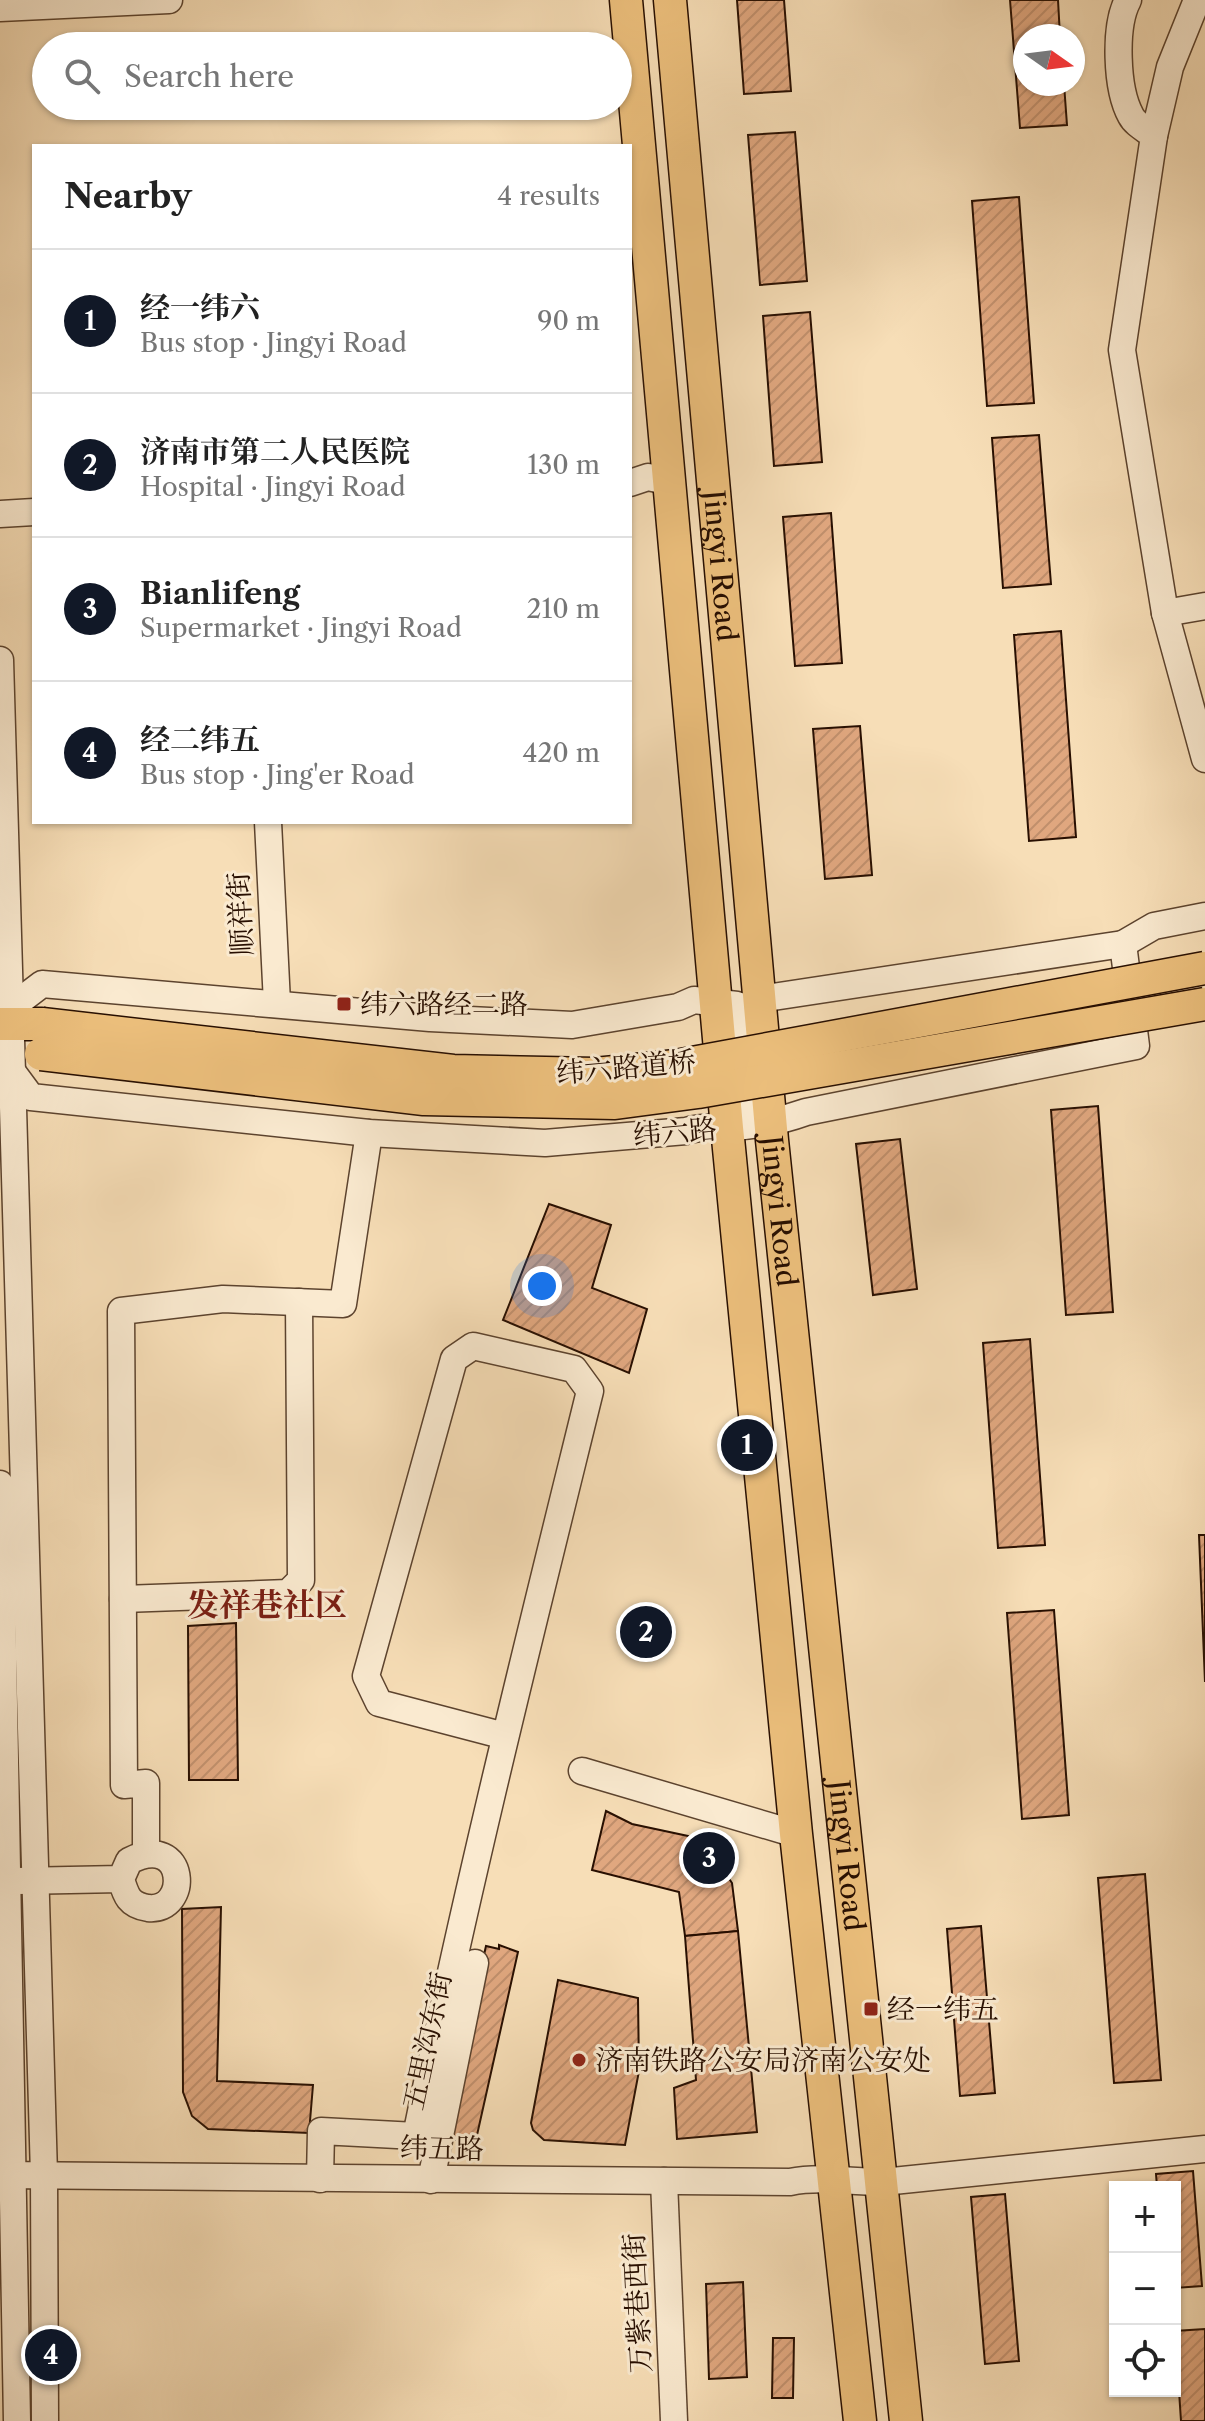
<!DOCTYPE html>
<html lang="en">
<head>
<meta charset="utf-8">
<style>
  body { margin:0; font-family:"Libre Caslon Text","Noto Serif SC",serif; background:#f2f2f2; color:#222 }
  .controls { position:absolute; right:24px; bottom:24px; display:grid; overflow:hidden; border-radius:0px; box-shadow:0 2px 6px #0004 }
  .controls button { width:72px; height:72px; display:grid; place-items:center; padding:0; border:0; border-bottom:2px solid #e0e0e0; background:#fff; color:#222; font:40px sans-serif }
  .compass { position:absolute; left:1013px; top:24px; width:72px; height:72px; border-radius:50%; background:#fff; box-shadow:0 2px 6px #0004; rotate:104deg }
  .you { position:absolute; left:542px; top:1286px; width:28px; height:28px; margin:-20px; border:6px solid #fff; border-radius:50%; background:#1a73e8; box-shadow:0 0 0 12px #1a73e833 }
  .badge { display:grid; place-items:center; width:52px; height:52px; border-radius:50%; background:#111827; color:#fff; font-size:26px; font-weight:700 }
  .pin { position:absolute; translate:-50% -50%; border:4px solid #fff; box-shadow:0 2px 8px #0006 }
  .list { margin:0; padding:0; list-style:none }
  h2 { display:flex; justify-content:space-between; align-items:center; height:104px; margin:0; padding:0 32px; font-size:34px }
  h2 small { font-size:26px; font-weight:400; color:#767676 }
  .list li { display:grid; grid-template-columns:52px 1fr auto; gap:24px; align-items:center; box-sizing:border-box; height:144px; padding:0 32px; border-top:2px solid #e0e0e0 }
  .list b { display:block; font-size:30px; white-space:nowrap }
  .list p { margin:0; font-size:26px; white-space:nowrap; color:#767676 }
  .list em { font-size:26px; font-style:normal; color:#767676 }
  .icon { flex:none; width:44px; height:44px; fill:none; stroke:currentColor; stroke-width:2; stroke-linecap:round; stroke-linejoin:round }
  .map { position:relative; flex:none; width:1205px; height:2421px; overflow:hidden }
  .search { position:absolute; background:#fff; box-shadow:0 2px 6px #0004; left:32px; top:32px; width:600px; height:88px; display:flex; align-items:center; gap:20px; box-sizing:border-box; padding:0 28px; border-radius:44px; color:#767676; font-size:30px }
  .panel { position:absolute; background:#fff; box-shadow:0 2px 6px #0004; left:32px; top:144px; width:600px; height:680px; border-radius:0px }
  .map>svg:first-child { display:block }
</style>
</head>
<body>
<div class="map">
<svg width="1205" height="2421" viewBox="0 0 1205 2421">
  <defs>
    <pattern id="building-hatch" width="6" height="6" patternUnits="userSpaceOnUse" patternTransform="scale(2)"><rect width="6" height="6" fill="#e0a77f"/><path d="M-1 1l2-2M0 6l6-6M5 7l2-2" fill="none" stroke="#c08f6c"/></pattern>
  </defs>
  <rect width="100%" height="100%" fill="#f7deb7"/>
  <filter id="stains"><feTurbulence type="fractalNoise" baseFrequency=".0025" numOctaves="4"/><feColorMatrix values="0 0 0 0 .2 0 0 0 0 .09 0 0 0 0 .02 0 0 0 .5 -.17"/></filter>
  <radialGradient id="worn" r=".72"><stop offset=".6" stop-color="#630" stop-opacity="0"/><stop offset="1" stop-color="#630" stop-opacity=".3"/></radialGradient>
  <g fill="url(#building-hatch)" stroke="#280f01" stroke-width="2">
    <path d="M737,0h47l7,91 -47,3z"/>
    <path d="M1010,0h48l2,36h-35v48h39l3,41 -47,3z"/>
    <path d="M795,132l12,149 -47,4 -12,-150z"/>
    <path d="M1019,197l15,206 -47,3 -15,-205z"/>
    <path d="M810,312l12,150 -48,4 -11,-150z"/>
    <path d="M1039,435l12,149 -48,4 -11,-150z"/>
    <path d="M831,513l11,150 -47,3 -12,-149z"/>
    <path d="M1061,631l15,206 -47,4 -15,-206z"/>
    <path d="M860,726l12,149 -47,4 -12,-150z"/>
    <path d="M1098,1106l15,206 -47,3 -15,-205z"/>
    <path d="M900,1139l17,150 -44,6 -17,-151z"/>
    <path d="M549,1204l62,21 -19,63 55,21 -18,64 -126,-53z"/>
    <path d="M1030,1339l15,206 -47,3 -15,-205z"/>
    <path d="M1199,1535h6v147z"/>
    <path d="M1054,1610l15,205 -47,4 -15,-206z"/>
    <path d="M236,1623l2,157h-49l-1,-154z"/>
    <path d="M606,1811l26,13 56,12 21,13 23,34 6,48 -53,5 -6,-44 -87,-22z"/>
    <path d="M1145,1874l16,206 -47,3 -16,-205z"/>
    <path d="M221,1907l-4,174 96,4 -4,48 -101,-4 -16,-13 -9,-24 -1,-183z"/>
    <path d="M981,1926l14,167 -35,3 -13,-167z"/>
    <path d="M738,1931l19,201 -80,7 -3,-51 22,-8 -11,-144z"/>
    <path d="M499,1945l19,7 -43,192 -33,-7 44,-191 13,3z"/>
    <path d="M558,1980l80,18 1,73 -14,74 -81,-5 -11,-10 -2,-7z"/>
    <path d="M1193,2171l9,115 -27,2v-101h-18l-1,-13z"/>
    <path d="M1005,2194l14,167 -34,3 -14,-167z"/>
    <path d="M743,2282l4,95 -38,2 -3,-95z"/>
    <path d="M1205,2329v92h-24l-6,-90z"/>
    <path d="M773,2338h21l-1,60h-21z"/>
  </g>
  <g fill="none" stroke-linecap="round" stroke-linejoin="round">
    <defs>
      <g id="minor">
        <path d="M1128,0c-14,26 -12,89 3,116 4,8 16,14 23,20l-32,214 43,263 40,146"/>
        <path d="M0,8l169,-8"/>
        <path d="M1154,136l16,-69 27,-67"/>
        <path d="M630,483l18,-6 19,4"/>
        <path d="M0,514l34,-2"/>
        <path d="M1165,613l40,-7"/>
        <path d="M0,660l44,1515 1,246"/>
        <path d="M268,822l9,181"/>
        <path d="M760,999l363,-55 31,-18 51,-10"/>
        <path d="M0,1016l42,-32 388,34 142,7 106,-18 16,-7 43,5 10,108 23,10"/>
        <path d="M11,1070l20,27 338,36 176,10 141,-12c16,-5 27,-3 44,-4 27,-1 51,-6 76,-15l330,-66 -13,-102"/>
        <path d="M0,1484l17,937"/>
        <path d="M123,1599l165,-6 13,-13 -2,-278"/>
        <path d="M582,1771l214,63"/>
        <path d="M146,1852v-69l-22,2 -3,-474 102,-12 120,5 26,-171"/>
        <path d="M18,1881l103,-2c5,17 8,26 27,29 42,5 40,-77 -19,-47l-8,18"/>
        <path d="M0,2175l790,7c30,-6 62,0 93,0l322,-33"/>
        <path d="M320,2179l1,-48 95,5c51,-250 113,-497 174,-745l-16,-22 -101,-23 -19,13 -88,317 13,27 126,33"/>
        <path d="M431,2180l44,-217"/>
        <path d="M664,2181l10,240"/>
      </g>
      <g id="major">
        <path d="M626,0l101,1128 69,706 64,587"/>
        <path id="s1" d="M670,0l102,1140 134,1281"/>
        <path d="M0,1024h42"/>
      </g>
    </defs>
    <use href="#minor" stroke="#5c432e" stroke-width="29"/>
    <use href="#major" stroke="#280f01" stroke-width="35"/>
    <use href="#minor" stroke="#faead0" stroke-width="26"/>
    <use href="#major" stroke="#ecbf7c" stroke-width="32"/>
    <defs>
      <g id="major-bridge">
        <path d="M42,1024l411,47 142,3 81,-8 529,-98"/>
        <path d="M41,1054l383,45 191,4 83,-11 507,-88"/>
      </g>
    </defs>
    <use href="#major-bridge" stroke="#280f01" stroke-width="35" stroke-linecap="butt"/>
    <use href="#major-bridge" stroke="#ecbf7c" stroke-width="32"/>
  </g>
  <g fill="#8f2418" stroke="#faead0" stroke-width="3">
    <rect x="336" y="996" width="16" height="16" rx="4"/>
    <rect x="863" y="2001" width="16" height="16" rx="4"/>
    <circle cx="579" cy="2060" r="8"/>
  </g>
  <g text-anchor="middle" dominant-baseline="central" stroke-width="6" stroke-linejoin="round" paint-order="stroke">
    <g font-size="28" fill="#280f01" stroke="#faead0">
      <text stroke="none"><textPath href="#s1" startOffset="568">Jingyi Road</textPath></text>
      <text transform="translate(240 914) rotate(-93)">顺祥街</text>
      <text transform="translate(626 1067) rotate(-5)">纬六路道桥</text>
      <text transform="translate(675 1132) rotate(-5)">纬六路</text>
      <text stroke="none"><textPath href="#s1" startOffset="1216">Jingyi Road</textPath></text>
      <text stroke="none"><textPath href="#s1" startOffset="1864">Jingyi Road</textPath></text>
      <text transform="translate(427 2041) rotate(-78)">五里沟东街</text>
      <text transform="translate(442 2148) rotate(1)">纬五路</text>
      <text transform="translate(637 2303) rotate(-93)">万紫巷西街</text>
    </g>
    <g font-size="28" fill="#280f01" stroke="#faead0" text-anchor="start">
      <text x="360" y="1004">纬六路经二路</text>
      <text x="887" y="2009">经一纬五</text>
      <text x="595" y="2060">济南铁路公安局济南公安处</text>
    </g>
    <g font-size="32" font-weight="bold" fill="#7a1f14" stroke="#faead0">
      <text x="267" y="1604">发祥巷社区</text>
    </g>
  </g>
  <rect width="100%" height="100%" filter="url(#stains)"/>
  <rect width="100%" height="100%" fill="url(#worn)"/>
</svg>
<div class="controls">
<button>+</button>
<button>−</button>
<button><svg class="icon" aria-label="locate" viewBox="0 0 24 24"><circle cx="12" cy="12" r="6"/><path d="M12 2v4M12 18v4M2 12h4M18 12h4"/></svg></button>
</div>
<svg class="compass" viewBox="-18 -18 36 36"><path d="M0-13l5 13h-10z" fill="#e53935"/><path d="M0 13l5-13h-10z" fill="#767676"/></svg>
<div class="you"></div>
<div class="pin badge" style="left:747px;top:1445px">1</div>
<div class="pin badge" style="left:646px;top:1632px">2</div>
<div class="pin badge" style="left:709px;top:1858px">3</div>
<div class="pin badge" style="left:51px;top:2355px">4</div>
<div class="search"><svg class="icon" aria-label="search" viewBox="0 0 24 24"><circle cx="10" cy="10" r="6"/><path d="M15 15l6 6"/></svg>Search here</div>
<section class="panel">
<h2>Nearby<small>4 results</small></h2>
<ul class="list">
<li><span class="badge">1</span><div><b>经一纬六</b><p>Bus stop · Jingyi Road</p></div><em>90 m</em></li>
<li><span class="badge">2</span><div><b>济南市第二人民医院</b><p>Hospital · Jingyi Road</p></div><em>130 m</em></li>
<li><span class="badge">3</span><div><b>Bianlifeng</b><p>Supermarket · Jingyi Road</p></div><em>210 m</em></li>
<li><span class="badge">4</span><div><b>经二纬五</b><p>Bus stop · Jing'er Road</p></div><em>420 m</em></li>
</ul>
</section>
</div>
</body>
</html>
